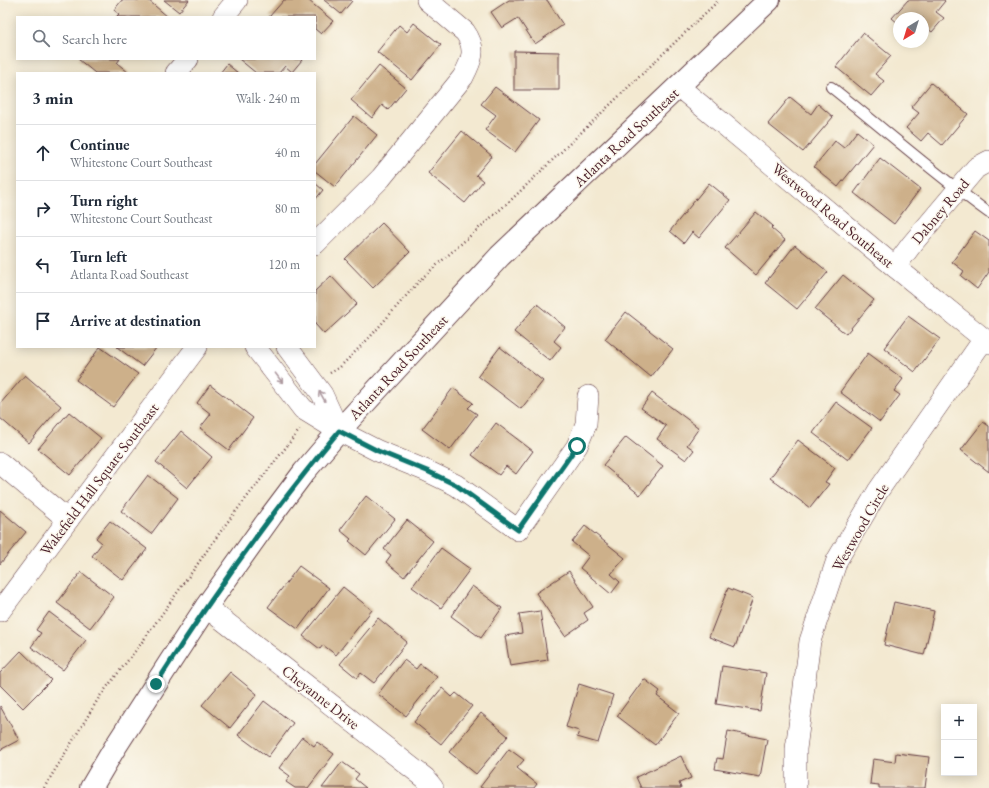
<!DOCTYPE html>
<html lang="en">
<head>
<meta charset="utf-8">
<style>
  body { margin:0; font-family:"EB Garamond",serif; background:#f2f2f3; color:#1f2937 }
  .controls { position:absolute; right:12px; bottom:12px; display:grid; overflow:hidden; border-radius:0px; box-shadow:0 2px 10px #0003 }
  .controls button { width:36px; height:36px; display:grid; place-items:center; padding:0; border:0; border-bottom:1px solid #e0e1e3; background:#fff; color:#1f2937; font:20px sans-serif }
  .compass { position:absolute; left:893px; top:12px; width:36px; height:36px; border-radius:50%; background:#fff; box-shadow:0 2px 10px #0003; rotate:218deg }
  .stop { position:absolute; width:12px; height:12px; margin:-9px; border:3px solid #0f766e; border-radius:50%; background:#fff }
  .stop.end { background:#0f766e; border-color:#fff; box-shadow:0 1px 4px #0008 }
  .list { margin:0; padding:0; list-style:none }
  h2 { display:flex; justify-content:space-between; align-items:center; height:52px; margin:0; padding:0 16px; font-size:17px }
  h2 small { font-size:13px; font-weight:400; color:#747a83 }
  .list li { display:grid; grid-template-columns:26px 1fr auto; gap:12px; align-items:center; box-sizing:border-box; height:56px; padding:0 16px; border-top:1px solid #e0e1e3 }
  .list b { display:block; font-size:15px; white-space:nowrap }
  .list p { margin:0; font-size:13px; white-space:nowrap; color:#747a83 }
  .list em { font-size:13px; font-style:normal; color:#747a83 }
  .icon { flex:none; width:22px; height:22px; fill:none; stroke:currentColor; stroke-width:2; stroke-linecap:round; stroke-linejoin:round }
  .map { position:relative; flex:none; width:989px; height:788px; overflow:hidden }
  .search { position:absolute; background:#fff; box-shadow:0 2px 10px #0003; left:16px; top:16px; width:300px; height:44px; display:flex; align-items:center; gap:10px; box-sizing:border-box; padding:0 14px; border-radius:0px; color:#747a83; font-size:15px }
  .panel { position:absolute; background:#fff; box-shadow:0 2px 10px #0003; left:16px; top:72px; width:300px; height:276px; border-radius:0px }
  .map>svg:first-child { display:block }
</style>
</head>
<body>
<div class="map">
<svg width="989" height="788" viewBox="0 0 989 788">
  <rect width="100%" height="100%" fill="#fbf7ec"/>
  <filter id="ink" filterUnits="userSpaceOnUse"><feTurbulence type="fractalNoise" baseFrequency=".025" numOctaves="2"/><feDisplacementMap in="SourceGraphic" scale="8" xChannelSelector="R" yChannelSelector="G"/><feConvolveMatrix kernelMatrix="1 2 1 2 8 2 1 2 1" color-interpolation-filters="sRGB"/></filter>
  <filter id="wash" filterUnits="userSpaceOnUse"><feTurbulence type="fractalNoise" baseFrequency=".012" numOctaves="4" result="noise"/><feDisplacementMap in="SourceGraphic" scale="16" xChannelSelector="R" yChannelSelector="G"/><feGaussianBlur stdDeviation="0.9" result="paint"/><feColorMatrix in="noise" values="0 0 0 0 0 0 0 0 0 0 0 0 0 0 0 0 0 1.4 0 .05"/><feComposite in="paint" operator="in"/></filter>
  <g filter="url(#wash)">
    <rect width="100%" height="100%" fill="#f3e9d1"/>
    <g id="blocks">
      <g fill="#cdb08a">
        <path d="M122,0h26l20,17h-52l3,-3 -5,-4z"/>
        <path d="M164,0h25l-10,12z"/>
        <path d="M284,0h24l25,21 -12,13 -6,-5v-12h-46z"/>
        <path d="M324,0h26l2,1 -11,13z"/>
        <path d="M509,0h38l16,25 -28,19 -17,-26 -16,10 -11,-16z"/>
        <path d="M908,0h36l1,1 -9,11 8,6 -12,14 -9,-7v-7h-24v6l-7,-6z"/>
        <path d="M414,23l27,22 -29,35 -35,-28 22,-27 8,7z"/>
        <path d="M863,33l28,23 -16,18 9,7 -13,15 -35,-29z"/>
        <path d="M514,51l45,1v38h-45z"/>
        <path d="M78,59h42l-3,4 12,10h-34z"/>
        <path d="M239,59h62l1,1 -10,12 -7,-6 -6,7h-23z"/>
        <path d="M227,64l11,9h-18z"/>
        <path d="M379,66l27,22 -18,22 -6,-5 -10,13 -21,-18z"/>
        <path d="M931,83l37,31 -26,31 -14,-12 -7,8 -15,-13 13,-15 -8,-6z"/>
        <path d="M495,87l44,33 -24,32 -30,-22 11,-15 -15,-11z"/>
        <path d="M790,97l21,17 7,-10 15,13 -30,35 -35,-28z"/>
        <path d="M354,116l23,19 -42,52 -20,-16v-7z"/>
        <path d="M462,131l30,25 -16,19 7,6 -18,22 -37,-30z"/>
        <path d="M857,131l16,13 -35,43 -24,-20 21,-26 9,7z"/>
        <path d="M880,158l40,31 -26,35 -40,-31z"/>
        <path d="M315,183l8,7 -8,10z"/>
        <path d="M709,183l21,17 -31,38 -7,-6 -8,11 -14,-12z"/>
        <path d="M756,212l17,14 -2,2 14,12 -29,35 -31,-27z"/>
        <path d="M382,223l28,29 -37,36 -28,-29z"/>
        <path d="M975,231l14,10v31l-12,17 -16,-13 3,-5 -12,-9z"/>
        <path d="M795,245l33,27 -31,37 -32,-26z"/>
        <path d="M843,275l31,25 -28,34 -31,-25z"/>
        <path d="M331,276l26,28 -33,30 -9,-10v-33z"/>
        <path d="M537,304l28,23 -11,14 7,6 -11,14 -36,-29z"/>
        <path d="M626,312l47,37 -22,28 -46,-38z"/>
        <path d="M908,316l32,23 -25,33 -31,-24z"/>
        <path d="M100,347l38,27 -25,33 -37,-27z"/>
        <path d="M117,347h40l-15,19z"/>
        <path d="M500,347l43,34 -22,28 -43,-33z"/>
        <path d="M868,353l35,26 -9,12 6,4 -20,27 -40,-30z"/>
        <path d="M25,375l36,31 -32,37 -29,-25v-14z"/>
        <path d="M210,385l43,33 -24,32 -29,-22 11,-14 -14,-11z"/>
        <path d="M453,388l20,15 -5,5 9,6 -27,36 -28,-21z"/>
        <path d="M652,393l47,35 -12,17 7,5 -8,10 -29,-21 9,-13 -25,-18z"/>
        <path d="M836,402l36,26 -24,32 -35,-27z"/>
        <path d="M69,412l32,26 -31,37 -32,-26z"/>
        <path d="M983,422l6,4v46l-28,-22z"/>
        <path d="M496,423l37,28 -17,23 -10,-8 -7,9 -27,-20z"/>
        <path d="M181,431l31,26 -25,31 -31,-26z"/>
        <path d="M626,437l37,29 -23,29 -37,-30z"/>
        <path d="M798,440l37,28 -10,14 4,2 -19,24 -40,-30z"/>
        <path d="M148,475l30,23 -27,36 -30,-23z"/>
        <path d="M366,496l29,23 -29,36 -17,-14 2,-2 -11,-9z"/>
        <path d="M0,510l26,22 -26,32z"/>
        <path d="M407,520l26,21 -29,36 -18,-15 5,-7 -7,-6z"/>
        <path d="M110,521l37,28 -24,31 -31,-24 10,-13 -6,-5z"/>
        <path d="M585,526l40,32 -14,16 9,8 -9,12 -31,-26 9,-12 -17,-14z"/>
        <path d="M441,548l29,21 -29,39 -29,-21z"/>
        <path d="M299,566l30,22 -31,41 -30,-22z"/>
        <path d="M569,571l24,36 -9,6 4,7 -23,16 -29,-43z"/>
        <path d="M81,572l33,25 -24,31 -33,-25z"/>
        <path d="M472,586l30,22 -21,30 -30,-22z"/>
        <path d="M343,587l29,23 -36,45 -13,-10 -3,4 -17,-13z"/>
        <path d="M728,588l25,10 -18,49 -26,-10z"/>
        <path d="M894,602l40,9 -10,44 -40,-10z"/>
        <path d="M540,611l8,49 -38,6 -5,-30 17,-3 -3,-19z"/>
        <path d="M49,612l37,28 -23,30 -32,-23 10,-14 -5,-3z"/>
        <path d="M378,618l29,24 -33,41 -13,-10 -4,5 -17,-14z"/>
        <path d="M21,651l30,29 -28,28 -23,-23v-12z"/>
        <path d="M404,660l12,9 4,-5 17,13 -31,39 -28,-22z"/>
        <path d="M722,666l44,7 -6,38 -44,-7z"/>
        <path d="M230,672l27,22 -27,34 -28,-23z"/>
        <path d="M644,679l16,12 -3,5 22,17 -24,32 -38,-29z"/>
        <path d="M579,684l34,11 -15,48 -21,-6 2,-6 -13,-4z"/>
        <path d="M442,688l10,9 4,-4 16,13 -31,38 -27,-22z"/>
        <path d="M264,701l29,22 -25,34 -30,-22z"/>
        <path d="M0,706l19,34 -19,10z"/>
        <path d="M481,713l27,23 -32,38 -27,-22z"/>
        <path d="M728,731l39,8 -7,38 -45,-8 2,-11 6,1z"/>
        <path d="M302,737l12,9 3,-4 17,12 -26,34h-13l-9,-6 4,-6 -11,-8z"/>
        <path d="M509,749l15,11 -7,8 20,16 -3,4h-52l-2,-1z"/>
        <path d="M896,753l33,4 -4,31h-46v-3l-9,-1 3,-25 22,3z"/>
        <path d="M681,756l10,22 -12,5 2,5h-40l-5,-11z"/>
        <path d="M342,762l17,12 -4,5 11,9h-44z"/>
      </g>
    </g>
  </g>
  <g filter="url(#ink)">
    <use href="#blocks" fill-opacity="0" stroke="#633d44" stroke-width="1"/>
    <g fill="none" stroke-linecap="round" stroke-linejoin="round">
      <defs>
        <path id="service" d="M831,87c53,42 104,87 158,126"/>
        <g id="minor">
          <path d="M223,17l14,-17"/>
          <path d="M176,73l12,-14"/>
          <path d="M679,87l216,180 94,76"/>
          <path d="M315,244l66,-66 82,-101c9,-17 14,-28 2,-45l-38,-32"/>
          <path d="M895,267l17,-23 64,-76 13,-7"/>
          <path d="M255,347l48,62 36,22 39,20 49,20 29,14 62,45 59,-84 9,-22 2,-28"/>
          <path d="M287,347l35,47 17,37"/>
          <path d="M0,463l68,57"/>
          <path d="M206,607l219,171 8,10"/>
          <path d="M0,611l197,-264"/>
          <path d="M796,788v-39l14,-108 27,-81 41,-69 106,-152"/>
        </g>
        <path id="secondary" d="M91,788l23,-39 56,-87 36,-55 65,-91 33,-44 35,-41 161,-175 269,-256"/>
      </defs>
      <use href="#service" stroke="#633d44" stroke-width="12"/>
      <use href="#minor" stroke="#633d44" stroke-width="22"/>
      <use href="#secondary" stroke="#633d44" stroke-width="24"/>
      <g stroke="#633d44" stroke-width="2.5" stroke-dasharray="1 3" stroke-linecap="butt">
        <path d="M330,373l10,-6 30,-30 51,-58 90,-79 208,-200"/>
        <path d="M44,788l56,-92 40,-51 86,-121 75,-96"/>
      </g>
      <use href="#service" stroke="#fff" stroke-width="10"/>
      <use href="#minor" stroke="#fff" stroke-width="21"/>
      <use href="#secondary" stroke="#fff" stroke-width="22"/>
    </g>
    <defs><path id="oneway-shaft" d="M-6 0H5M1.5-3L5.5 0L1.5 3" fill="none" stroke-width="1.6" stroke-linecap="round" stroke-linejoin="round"/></defs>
    <g stroke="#ae9aa0">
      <use href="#oneway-shaft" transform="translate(279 378) rotate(53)"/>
      <use href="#oneway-shaft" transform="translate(322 396) rotate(-119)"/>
    </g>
  </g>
  <g fill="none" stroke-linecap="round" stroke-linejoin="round" filter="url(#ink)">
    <path stroke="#0f766e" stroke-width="5" d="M156,684c56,-88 116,-173 183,-253l39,20 49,20 29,14 62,45 59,-84"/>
  </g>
  <g text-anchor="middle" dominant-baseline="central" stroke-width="3" stroke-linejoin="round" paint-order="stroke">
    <g font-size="15" fill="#4a1f2b" stroke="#fbf7ec">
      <text transform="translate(626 137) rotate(-43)">Atlanta Road Southeast</text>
      <text transform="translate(940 211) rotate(-50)">Dabney Road</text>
      <text transform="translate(833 215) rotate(40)">Westwood Road Southeast</text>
      <text transform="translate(398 367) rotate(-47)">Atlanta Road Southeast</text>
      <text transform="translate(99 479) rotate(-53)">Wakefield Hall Square Southeast</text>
      <text transform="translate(860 527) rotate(-60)">Westwood Circle</text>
      <text transform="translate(321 697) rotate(38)">Cheyanne Drive</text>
    </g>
  </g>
</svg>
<div class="controls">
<button>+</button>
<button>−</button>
</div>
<svg class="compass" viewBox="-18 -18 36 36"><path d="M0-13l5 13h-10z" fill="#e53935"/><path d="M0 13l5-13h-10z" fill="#747a83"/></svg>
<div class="stop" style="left:577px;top:446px"></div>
<div class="stop end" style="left:156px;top:684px"></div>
<div class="search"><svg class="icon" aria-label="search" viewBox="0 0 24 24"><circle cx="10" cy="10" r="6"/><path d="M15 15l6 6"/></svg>Search here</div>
<section class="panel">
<h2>3 min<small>Walk · 240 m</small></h2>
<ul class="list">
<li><svg class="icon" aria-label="ahead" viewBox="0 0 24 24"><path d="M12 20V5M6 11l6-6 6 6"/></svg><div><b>Continue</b><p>Whitestone Court Southeast</p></div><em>40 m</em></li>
<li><svg class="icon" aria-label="right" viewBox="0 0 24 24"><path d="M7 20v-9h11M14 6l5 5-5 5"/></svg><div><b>Turn right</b><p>Whitestone Court Southeast</p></div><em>80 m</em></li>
<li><svg class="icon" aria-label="left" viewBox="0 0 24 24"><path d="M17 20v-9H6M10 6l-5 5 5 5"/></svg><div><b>Turn left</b><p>Atlanta Road Southeast</p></div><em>120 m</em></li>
<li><svg class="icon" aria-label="arrive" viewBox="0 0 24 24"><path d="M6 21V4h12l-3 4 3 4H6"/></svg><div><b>Arrive at destination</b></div></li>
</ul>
</section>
</div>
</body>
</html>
